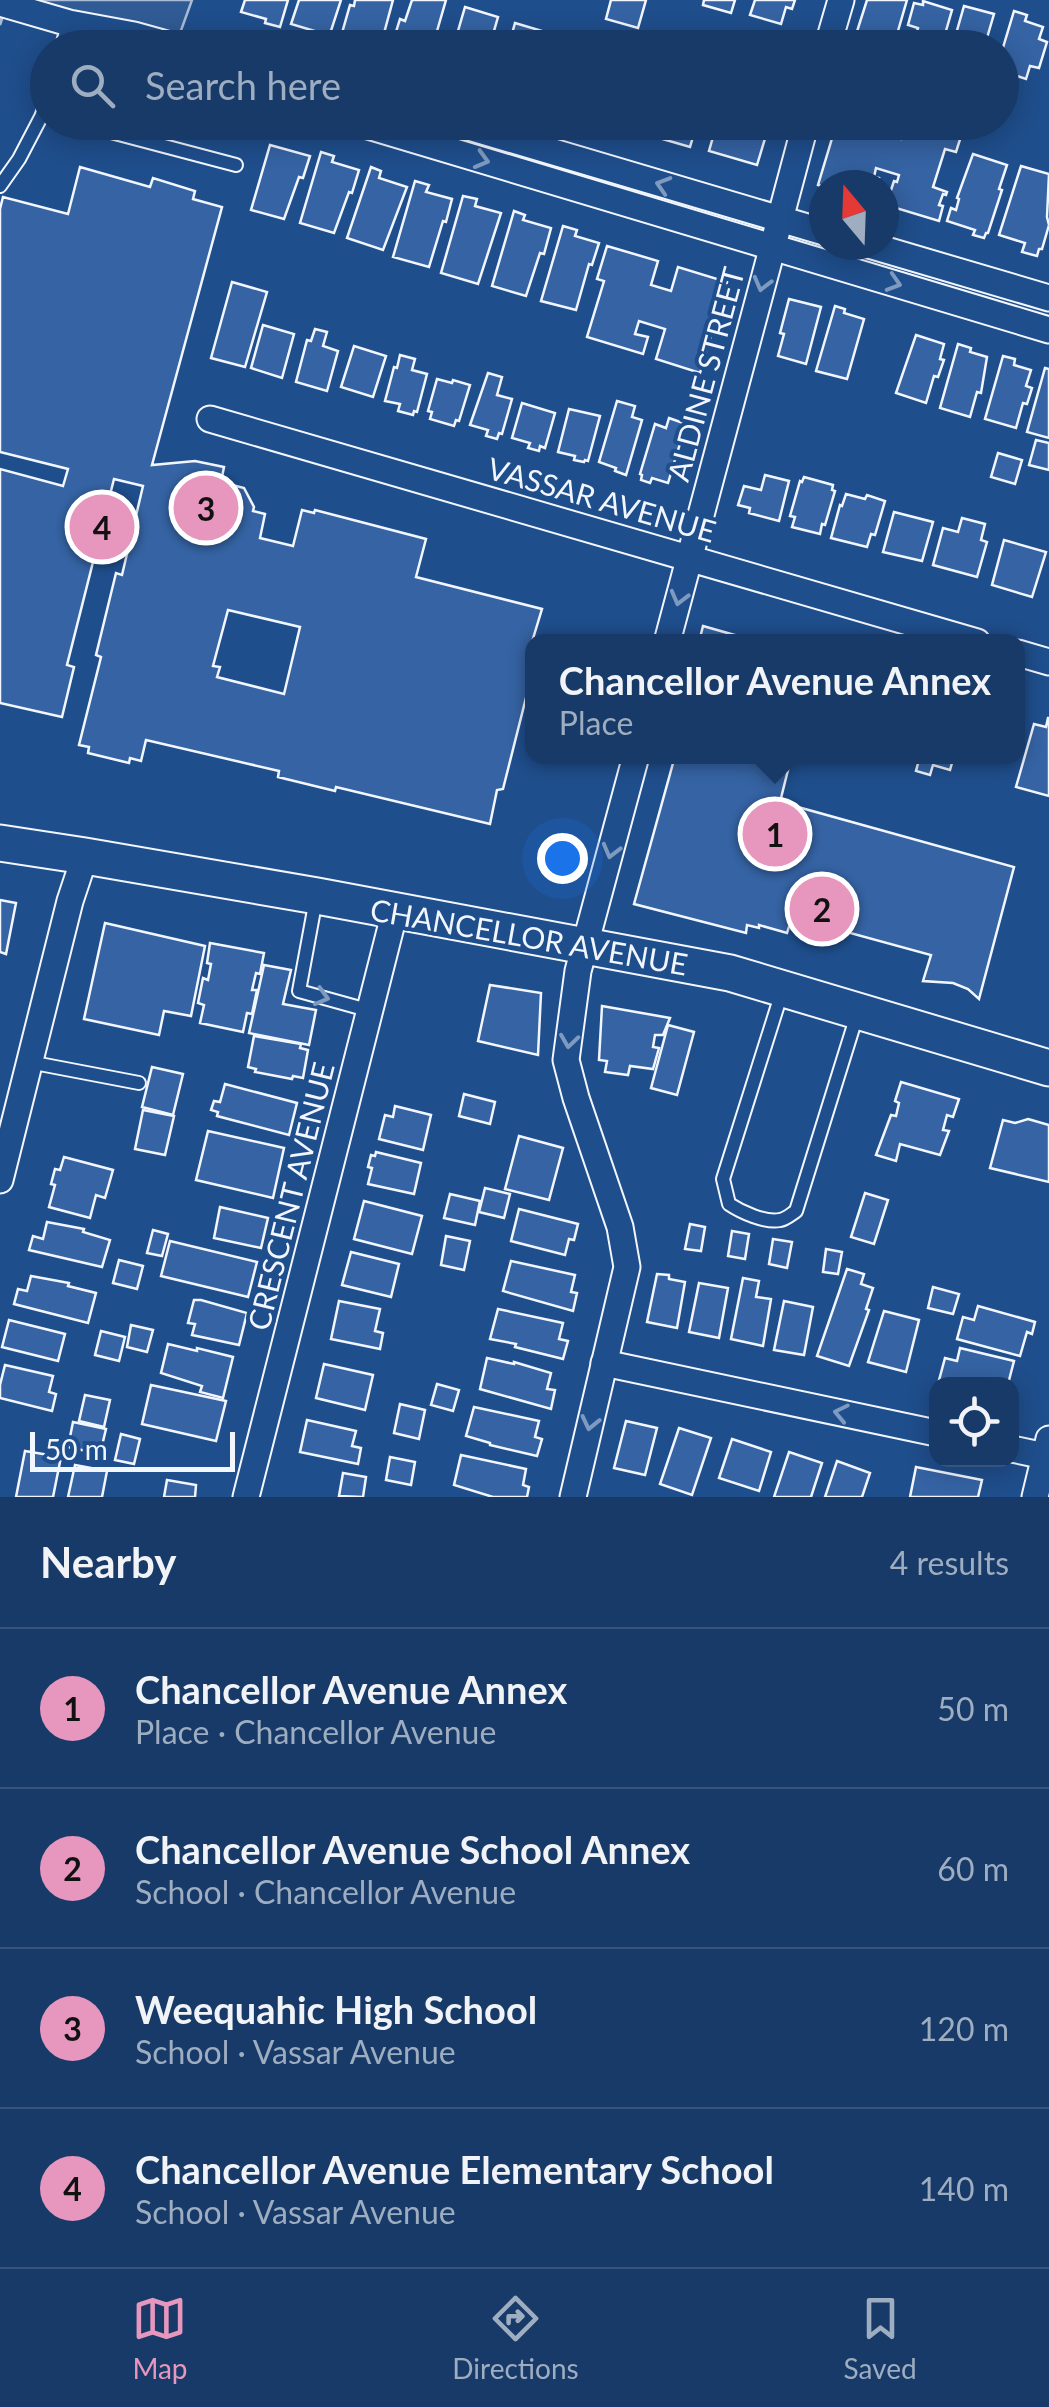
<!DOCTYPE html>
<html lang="en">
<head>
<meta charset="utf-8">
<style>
  body { margin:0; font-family:Lato,sans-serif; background:#20416f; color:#f1f3f6 }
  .controls { position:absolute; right:30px; bottom:30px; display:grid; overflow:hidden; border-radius:20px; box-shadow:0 5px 25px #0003 }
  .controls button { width:90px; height:90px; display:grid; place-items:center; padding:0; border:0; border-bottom:2px solid #36547d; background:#173a69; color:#f1f3f6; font:50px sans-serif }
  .compass { position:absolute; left:809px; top:170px; width:90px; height:90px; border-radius:50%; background:#173a69; box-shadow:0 5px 25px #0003; rotate:341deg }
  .scale { position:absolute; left:30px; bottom:25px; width:205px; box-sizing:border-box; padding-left:10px; border:5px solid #f2f6ff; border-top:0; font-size:28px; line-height:35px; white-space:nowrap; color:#f2f6ff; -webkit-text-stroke:8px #1f4e8c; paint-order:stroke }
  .you { position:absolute; left:562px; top:858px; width:35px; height:35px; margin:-25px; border:8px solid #fff; border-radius:50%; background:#1a73e8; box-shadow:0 0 0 15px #1a73e833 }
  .badge { display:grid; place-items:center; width:65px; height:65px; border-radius:50%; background:#e797bd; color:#111; font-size:32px; font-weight:700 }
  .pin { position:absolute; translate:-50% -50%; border:5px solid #fff; box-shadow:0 2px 10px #0006 }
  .popup { position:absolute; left:525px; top:634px; width:500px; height:130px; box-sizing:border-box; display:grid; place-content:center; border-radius:20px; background:#173a69; filter:drop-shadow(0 2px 8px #0005); font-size:32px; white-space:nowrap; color:#9eadc0 }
  .popup b { font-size:38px; color:#f1f3f6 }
  .popup::after { content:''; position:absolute; left:50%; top:100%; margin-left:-20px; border:20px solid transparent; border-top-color:#173a69 }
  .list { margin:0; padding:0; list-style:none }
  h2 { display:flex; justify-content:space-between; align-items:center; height:130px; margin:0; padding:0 40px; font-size:42px }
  h2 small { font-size:32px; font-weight:400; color:#9eadc0 }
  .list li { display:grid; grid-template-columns:65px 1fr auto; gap:30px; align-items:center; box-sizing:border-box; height:160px; padding:0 40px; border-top:2px solid #36547d }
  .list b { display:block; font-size:38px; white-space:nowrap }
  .list p { margin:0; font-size:32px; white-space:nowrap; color:#9eadc0 }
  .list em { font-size:32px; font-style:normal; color:#9eadc0 }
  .icon { flex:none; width:55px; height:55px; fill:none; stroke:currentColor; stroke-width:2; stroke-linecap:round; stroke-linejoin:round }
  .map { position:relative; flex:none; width:1049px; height:1497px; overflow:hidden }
  .search { position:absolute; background:#173a69; box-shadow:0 5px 25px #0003; left:30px; right:30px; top:30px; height:110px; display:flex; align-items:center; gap:25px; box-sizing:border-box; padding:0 35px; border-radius:55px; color:#9eadc0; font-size:38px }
  .sheet { height:770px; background:#173a69 }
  nav { display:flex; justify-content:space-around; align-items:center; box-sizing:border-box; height:140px; border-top:2px solid #36547d; background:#173a69; font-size:28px; color:#9eadc0 }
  nav a { display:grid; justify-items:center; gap:5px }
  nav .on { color:#e797bd }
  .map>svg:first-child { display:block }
</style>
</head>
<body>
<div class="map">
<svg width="1049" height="1497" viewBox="0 0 1049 1497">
  <rect width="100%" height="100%" fill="#1f4e8c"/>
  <path fill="#305b95" stroke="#a8bbd7" stroke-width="2.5" d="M43,0h149l-17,47h-64l-108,-31 -3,9v-23l39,6z"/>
  <g fill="#3563a3" stroke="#f2f6ff" stroke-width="2.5" fill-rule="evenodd">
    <path d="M245,0h43l-8,27 -15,-4 1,-4 -25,-7z"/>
    <path d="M299,0h42l-13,40 -12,-4 2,-4 -27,-8z"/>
    <path d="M355,0h38l-13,48h-16l-24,-8 10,-35 4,1z"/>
    <path d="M412,0h34l-11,38 4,1 -3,9h-45l9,-29 5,2z"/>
    <path d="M611,0h35l-8,28 -32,-9z"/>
    <path d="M704,0h31l-4,13 -28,-8z"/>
    <path d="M755,0h40l-3,9 -6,-2 -5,17 -31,-9z"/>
    <path d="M867,0h40l-14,48h-27l-13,-4z"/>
    <path d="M923,1l29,9 -11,38h-13l-14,-4 4,-16 -10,-3 6,-22 9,2z"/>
    <path d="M964,6l30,8 -10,34h-32z"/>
    <path d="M465,7l33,10 -9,31h-36z"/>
    <path d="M1014,11l13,4 -2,6 18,6 -4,12 8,3 -8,26 -9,-2 -4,13 -24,-8v-20z"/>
    <path d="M515,23l34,10 -4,15h-37z"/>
    <path d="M641,122h55l1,1 -7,24 -52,-15z"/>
    <path d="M720,122h50l-13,43 -48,-14 6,-21 3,1z"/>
    <path d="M837,122h52l-7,11 19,6 3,-9 -6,-2 2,-6h37l26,8 -7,22 -11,-3 -12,38 14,5 -1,3 -3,-1 -4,11 4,1 -4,15 -53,-16 8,-24 3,1 2,-7 -23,-7 -2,9 5,1 -2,7 -53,2 -6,-2z"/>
    <path d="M270,145l40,11 -7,22 -4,-1 -15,42 -33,-9z"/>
    <path d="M321,152l13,4 -2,6 27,8 -7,23 -3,-1 -15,41 -34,-10z"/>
    <path d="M973,154l34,11 -8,24 3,1 -14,43h-2l-2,5 -11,-3 2,-5 -28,-9 4,-13 5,2 3,-11 -2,-1z"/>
    <path d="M1021,166l28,8 -2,43 2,8 -7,24h-3l-2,7 -15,-4 3,-9 -26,-8z"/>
    <path d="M80,167l70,20 3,-9 42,13 -2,8 29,8 -70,258 43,-4 29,6 -3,15 23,6 10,19 -1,4 12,3 -5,24 33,8 9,-36 12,3 1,-3 111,29 -10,38 126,32 -10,33v32l-29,115 -6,1 -7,34 -154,-37 -1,4 -57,-14 1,-6 -133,-31 -5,21 -11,-3 -1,5 -41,-10 1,-6 -10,-2 22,-88 -5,-2 20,-82 6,2 21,-89 -29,-7 -47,186 7,2 -12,50 -62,-14v-234l63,17 5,-17 -68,-17v-243l3,-12 65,17zM228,610l72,17 -16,67 -67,-17 3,-10 -7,-1z"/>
    <path d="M371,167l10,4 -2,7 28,9 -24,63 -36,-12z"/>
    <path d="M415,181l14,4 -3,7 26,7 -6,23 -3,-1 -14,46 -36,-10z"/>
    <path d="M463,196l14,3 -2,7 26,7 -23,71 -37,-11z"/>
    <path d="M514,211l11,4 -2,5 28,8 -7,26 -4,-1 -14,43 -34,-10z"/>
    <path d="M563,226l14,4 -2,6 24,7 -7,22 -3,-1 -13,46 -35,-9z"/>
    <path d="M607,246l51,15 -7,24 20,6 7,-24 49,15 -27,91 -44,-14 9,-30 -26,-8 -4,13 13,3 -5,17 -56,-17 17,-56 -7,-2z"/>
    <path d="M232,282l35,10 -22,75 -34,-9z"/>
    <path d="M789,299l32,8 -15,57 -28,-8 6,-22 -4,-1z"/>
    <path d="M835,306l10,3 -1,4 20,6 -17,60 -31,-8z"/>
    <path d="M263,325l31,9 -12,44 -31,-10z"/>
    <path d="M315,329l12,3 -4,14 15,5 -11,40 -31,-9 11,-42 4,1z"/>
    <path d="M916,335l28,9 -4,15 4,1 -6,17 -4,-1 -8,27 -30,-10z"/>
    <path d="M958,344l13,4 -1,4 17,5 -6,36 -4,-1 -7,25 -30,-9z"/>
    <path d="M354,346l32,10 -13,41 -32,-10z"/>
    <path d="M400,355l15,4 -3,11 15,4 -10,38 -3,-1 -1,4 -15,-4 2,-7 -15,-3 9,-34 3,1z"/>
    <path d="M1003,356l12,3 -1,6 17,5 -5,16 6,2 -5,16 -4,-1 -7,25 -31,-9z"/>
    <path d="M1045,368l4,1v69l-22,-6z"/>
    <path d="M488,373l14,4 -5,18 15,4 -10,35 -3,-1 -2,6 -11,-3 2,-6 -18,-5z"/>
    <path d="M437,379l15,4 1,-3 17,5 -11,36 -3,-1 -2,6 -24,-7 2,-7 -4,-1z"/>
    <path d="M617,401l18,5 -3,11 10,3 -16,55 -11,-4 1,-3 -17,-6z"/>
    <path d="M522,403l33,10 -10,35 -5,-2 -1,5 -11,-3 2,-5 -18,-5z"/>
    <path d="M569,409l31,7 -12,45 -3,-1 -1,2 -10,-2 1,-4 -17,-4z"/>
    <path d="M669,418l17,6 -18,59 -16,-5 -2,5 -9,-3 1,-5 -2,-1 15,-50 11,4z"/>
    <path d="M1036,440l13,3v27l-20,-5z"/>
    <path d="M998,453l24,7 -7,24 -24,-7z"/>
    <path d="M765,475l24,6 -10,40 -30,-8 1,-5 -12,-3 6,-19 17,4z"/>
    <path d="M804,477l29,8 -1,5 3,1 -10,34 -3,-1 -2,10 -28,-7 3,-10 -5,-1 10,-35 2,1z"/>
    <path d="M846,494l19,5 2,-4 18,6 -10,34 -4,-1 -4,13 -36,-9 9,-33 2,1z"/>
    <path d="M894,512l39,10 -11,39 -39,-9z"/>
    <path d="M962,518l23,6 -4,16 6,2 -10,35 -44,-12 10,-37 15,4z"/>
    <path d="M1004,540l42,12 -14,45 -40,-12z"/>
    <path d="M703,626l35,10 -1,6h-38z"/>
    <path d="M1048,718h1v78l-33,-9 18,-63 12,3z"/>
    <path d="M675,756l116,2 -11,44 234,65 -35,132 -11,-10 -15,-6 -30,-2 8,-26 -139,-38 -5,16 -28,-8v3l-12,-3 -1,8 -112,-29z"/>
    <path d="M920,756h34l-4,14 -17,-5 -3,10 -14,-4z"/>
    <path d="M0,900l16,3 -10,51 -6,-2z"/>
    <path d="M105,923l100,23 -14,70 -27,-5 -5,24 -75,-16z"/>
    <path d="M210,943l54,10 -4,21 -4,-1 -4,17h5l-5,24 -5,-1 -4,19 -43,-9 4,-18 -6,-2 5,-25 5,2 3,-16 -4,-1z"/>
    <path d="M264,965l27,5 -8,34 33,6 -7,35 -60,-12z"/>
    <path d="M490,985l51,8 -3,62 -60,-14z"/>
    <path d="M602,1006l68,12 -7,17h-8l-2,12 6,1 -6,21 -23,-3 -2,9 -23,-3 2,-11 -8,-1z"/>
    <path d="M668,1025l26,7 -17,63 -26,-7z"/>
    <path d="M254,1036l47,8 -1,4 8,2 -5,28 -10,-2 -1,3 -37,-7 1,-3 -8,-2z"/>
    <path d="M152,1067l31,7 -10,41 -31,-8z"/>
    <path d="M901,1082l58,17 -6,18 -6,-2 -4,15 6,1 -9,24 -40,-11 -4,17 -20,-6 15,-40 5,1 3,-13 -4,-2z"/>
    <path d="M225,1084l72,19 -8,32 -72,-19 1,-4 -7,-2 3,-9 6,1z"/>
    <path d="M464,1094l31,8 -5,22 -31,-8z"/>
    <path d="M395,1106l36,9 -8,35 -44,-11 6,-24 8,2z"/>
    <path d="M143,1110l31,6 -9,39 -30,-6z"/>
    <path d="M1028,1119l21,6v57l-59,-14 13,-48 12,3z"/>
    <path d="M208,1131l76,17 -11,50 -77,-18z"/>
    <path d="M519,1136l44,12 -14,52 -44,-11z"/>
    <path d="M376,1152l45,11 -7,31 -46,-10 4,-16 -4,-1 3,-12 4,1z"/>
    <path d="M64,1157l49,13 -8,28 -9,-3 -6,23 -41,-11 6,-22 -4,-1 4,-15 5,1z"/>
    <path d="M485,1188l25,6 -6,24 -25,-6z"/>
    <path d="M865,1193l23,7 -14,44 -23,-7z"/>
    <path d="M450,1194l30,7 -5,24 -31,-7z"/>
    <path d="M364,1201l58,15 -10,38 -58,-15z"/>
    <path d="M220,1207l48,11 -7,30 -47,-10z"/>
    <path d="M519,1209l59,15 -4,16 -5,-1 -4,16 -54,-14z"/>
    <path d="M47,1222l37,7 -1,3 27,8 -8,27 -73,-17 4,-14 10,3z"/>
    <path d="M690,1224l15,3 -4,24 -16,-2z"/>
    <path d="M153,1230l15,4 -6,22 -15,-3z"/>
    <path d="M732,1231l17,3 -4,25 -17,-3z"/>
    <path d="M446,1236l24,5 -6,29 -23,-5z"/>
    <path d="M773,1239l19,3 -5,26 -18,-4z"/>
    <path d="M170,1241l87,21 -9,35 -87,-21z"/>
    <path d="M826,1249l16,3 -4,22 -15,-2z"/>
    <path d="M351,1252l48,12 -8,33 -49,-12z"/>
    <path d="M119,1260l24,6 -6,23 -24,-6z"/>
    <path d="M511,1261l64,14 -4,17 6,1 -4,18 -70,-20z"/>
    <path d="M847,1269l17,5 -3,10 12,4 -7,21 3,1 -20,56 -32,-10z"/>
    <path d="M657,1274l12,1v4l16,3 -8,46 -30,-6z"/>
    <path d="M31,1276l38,7 -1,3 28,7 -8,30 -74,-19 4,-15 9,2z"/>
    <path d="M743,1278l16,3 -3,16 15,2 -8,47 -32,-7z"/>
    <path d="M699,1283l29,5 -9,50 -30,-6z"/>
    <path d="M933,1287l26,7 -6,20 -25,-6z"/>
    <path d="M194,1300h7l46,13 -8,32 -47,-10 3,-11 -7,-1z"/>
    <path d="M339,1301l41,8 -5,22 8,2 -3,16 -49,-10z"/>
    <path d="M784,1301l29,6 -9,48 -30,-5z"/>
    <path d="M978,1306l57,16 -3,12 -5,-2 -7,24 -63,-17 6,-22 11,3z"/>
    <path d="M498,1309l65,14 -4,16 9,2 -5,18 -48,-12 1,-3 -26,-5z"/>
    <path d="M884,1311l35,9 -13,52 -38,-10z"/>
    <path d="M9,1320l56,14 -7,27 -56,-14z"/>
    <path d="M131,1325l22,5 -6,22 -20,-5z"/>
    <path d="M101,1331l24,6 -6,24 -24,-6z"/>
    <path d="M168,1344l29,7v-3l36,9 -10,41 -23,-6 2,-6 -41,-13z"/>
    <path d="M960,1348l54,13 -6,23h-70l7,-26 12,3z"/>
    <path d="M487,1358l27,6v-2l37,11 -4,16 8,1 -4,19 -71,-20z"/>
    <path d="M324,1364l49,11 -8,35 -49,-12z"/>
    <path d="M5,1365l48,11 -4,16 7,2 -4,17 -52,-13v-13z"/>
    <path d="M437,1384l22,6 -6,21 -22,-6z"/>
    <path d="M151,1385l75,16 -10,40 -74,-17z"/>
    <path d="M85,1395l25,5 -6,27 -25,-6z"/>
    <path d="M400,1404l25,6 -6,29 -25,-6z"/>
    <path d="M474,1407l65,14 -4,16 7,2 -5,17 -47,-11v-2l-24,-7z"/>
    <path d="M307,1420l49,11 -4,15 9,2 -3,16 -58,-12z"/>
    <path d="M626,1421l31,7 -12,47 -31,-7z"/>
    <path d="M73,1422l33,7 -6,25 -32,-7z"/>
    <path d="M679,1428l32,10 -19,57 -32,-11z"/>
    <path d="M121,1434l19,5 -6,25 -19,-4z"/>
    <path d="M732,1439l39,13 -12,39 -40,-13z"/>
    <path d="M25,1451l36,6 -8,40h-37z"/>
    <path d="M789,1452l33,11 -11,34h-37z"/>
    <path d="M461,1455l65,14 -3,16 6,2 -2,10h-34l-39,-12z"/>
    <path d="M390,1457l25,5 -4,23 -25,-5z"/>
    <path d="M837,1461l33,12 -8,24h-37z"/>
    <path d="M75,1465l32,6 -5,26h-34z"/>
    <path d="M916,1467l66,13 -4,17h-68z"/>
    <path d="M343,1473l23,4 -3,20 -24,-1z"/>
    <path d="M167,1480l29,5 -1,12h-31z"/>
  </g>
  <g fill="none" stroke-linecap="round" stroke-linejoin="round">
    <defs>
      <g id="lane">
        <path d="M61,48l8,-25"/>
        <path d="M48,94l-6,21 6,1"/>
        <path d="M73,122l163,43"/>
        <path d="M0,186l19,-27 23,-44"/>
        <path d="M316,899l-17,92 72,20"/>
        <path d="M782,992l-59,187 6,25c12,8 36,19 51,16 6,-1 10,-5 16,-9l61,-196"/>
        <path d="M29,1062l110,21"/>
      </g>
      <g id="street">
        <path d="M0,3l69,20 65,12 47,13"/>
        <path d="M827,48l14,-48"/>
        <path d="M355,122l694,208"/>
        <path d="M452,122l372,110"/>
        <path d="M869,245l180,53"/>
        <path d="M210,419l767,223"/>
        <path d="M667,642l139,-520"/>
        <path d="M1018,653l31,9"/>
        <path d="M0,1180l70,-279 15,-45"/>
        <path d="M604,1363l332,70"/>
        <path d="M1012,1449l33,7"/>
        <path d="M246,1497l149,-586"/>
        <path d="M573,1497l54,-230 -7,-40 -44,-129 -10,-38 12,-89 58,-215"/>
        <path d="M1035,1497l14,-58"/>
      </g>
      <path id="secondary" d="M0,843l85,13 232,40 413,77 319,95"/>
    </defs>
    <use href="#lane" stroke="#f2f6ff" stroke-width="16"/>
    <use href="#street" stroke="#f2f6ff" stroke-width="29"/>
    <use href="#secondary" stroke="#f2f6ff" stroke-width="39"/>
    <use href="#lane" stroke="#1f4e8c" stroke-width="12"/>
    <use href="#street" stroke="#1f4e8c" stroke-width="25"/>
    <use href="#secondary" stroke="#1f4e8c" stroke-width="35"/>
  </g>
  <defs><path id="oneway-chevron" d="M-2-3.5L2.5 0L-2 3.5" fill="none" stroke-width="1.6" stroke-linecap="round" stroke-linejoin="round" transform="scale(2.5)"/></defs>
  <g stroke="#7e9ac0">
    <use href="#oneway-chevron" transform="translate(482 160) rotate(16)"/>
    <use href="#oneway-chevron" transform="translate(663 185) rotate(-163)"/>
    <use href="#oneway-chevron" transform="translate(894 283) rotate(17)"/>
    <use href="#oneway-chevron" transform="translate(762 284) rotate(105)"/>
    <use href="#oneway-chevron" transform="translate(679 598) rotate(105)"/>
    <use href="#oneway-chevron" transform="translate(611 851) rotate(105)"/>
    <use href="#oneway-chevron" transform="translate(322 997) rotate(16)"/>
    <use href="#oneway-chevron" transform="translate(569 1041) rotate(98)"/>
    <use href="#oneway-chevron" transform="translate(841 1413) rotate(-168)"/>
    <use href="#oneway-chevron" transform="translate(590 1423) rotate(103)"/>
  </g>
  <g text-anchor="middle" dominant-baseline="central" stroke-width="8" stroke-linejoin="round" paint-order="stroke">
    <g font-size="30" fill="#f2f6ff" stroke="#1f4e8c">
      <text transform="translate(705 374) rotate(-75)">ALDINE STREET</text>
      <text transform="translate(602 499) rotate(16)">VASSAR AVENUE</text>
      <text transform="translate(529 936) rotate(10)">CHANCELLOR AVENUE</text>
      <text transform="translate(290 1196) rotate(-76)">CRESCENT AVENUE</text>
    </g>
  </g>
</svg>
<div class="controls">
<button><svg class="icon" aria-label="locate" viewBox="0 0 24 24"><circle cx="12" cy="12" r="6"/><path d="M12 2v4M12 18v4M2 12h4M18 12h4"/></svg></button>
</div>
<svg class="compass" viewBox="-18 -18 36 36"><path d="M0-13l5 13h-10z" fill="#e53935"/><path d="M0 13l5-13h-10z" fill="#9eadc0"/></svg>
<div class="scale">50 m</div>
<div class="you"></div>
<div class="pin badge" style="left:775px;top:834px">1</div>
<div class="popup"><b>Chancellor Avenue Annex</b>Place</div>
<div class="pin badge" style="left:822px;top:909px">2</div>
<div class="pin badge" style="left:206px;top:508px">3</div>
<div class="pin badge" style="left:102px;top:527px">4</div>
<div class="search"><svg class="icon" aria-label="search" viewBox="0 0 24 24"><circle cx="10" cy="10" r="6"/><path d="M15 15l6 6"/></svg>Search here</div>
</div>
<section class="sheet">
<h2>Nearby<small>4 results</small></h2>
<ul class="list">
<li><span class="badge">1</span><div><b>Chancellor Avenue Annex</b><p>Place · Chancellor Avenue</p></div><em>50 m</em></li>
<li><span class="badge">2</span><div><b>Chancellor Avenue School Annex</b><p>School · Chancellor Avenue</p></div><em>60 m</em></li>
<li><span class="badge">3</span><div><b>Weequahic High School</b><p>School · Vassar Avenue</p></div><em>120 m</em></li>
<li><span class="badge">4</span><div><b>Chancellor Avenue Elementary School</b><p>School · Vassar Avenue</p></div><em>140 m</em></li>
</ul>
</section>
<nav>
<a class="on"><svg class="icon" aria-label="map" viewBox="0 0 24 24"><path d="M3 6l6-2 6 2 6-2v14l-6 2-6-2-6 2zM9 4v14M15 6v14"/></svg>Map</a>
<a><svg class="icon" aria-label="directions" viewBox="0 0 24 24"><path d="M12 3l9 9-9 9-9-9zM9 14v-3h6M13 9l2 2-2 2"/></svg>Directions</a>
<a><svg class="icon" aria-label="saved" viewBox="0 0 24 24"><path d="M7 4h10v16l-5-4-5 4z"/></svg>Saved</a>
</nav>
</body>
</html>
